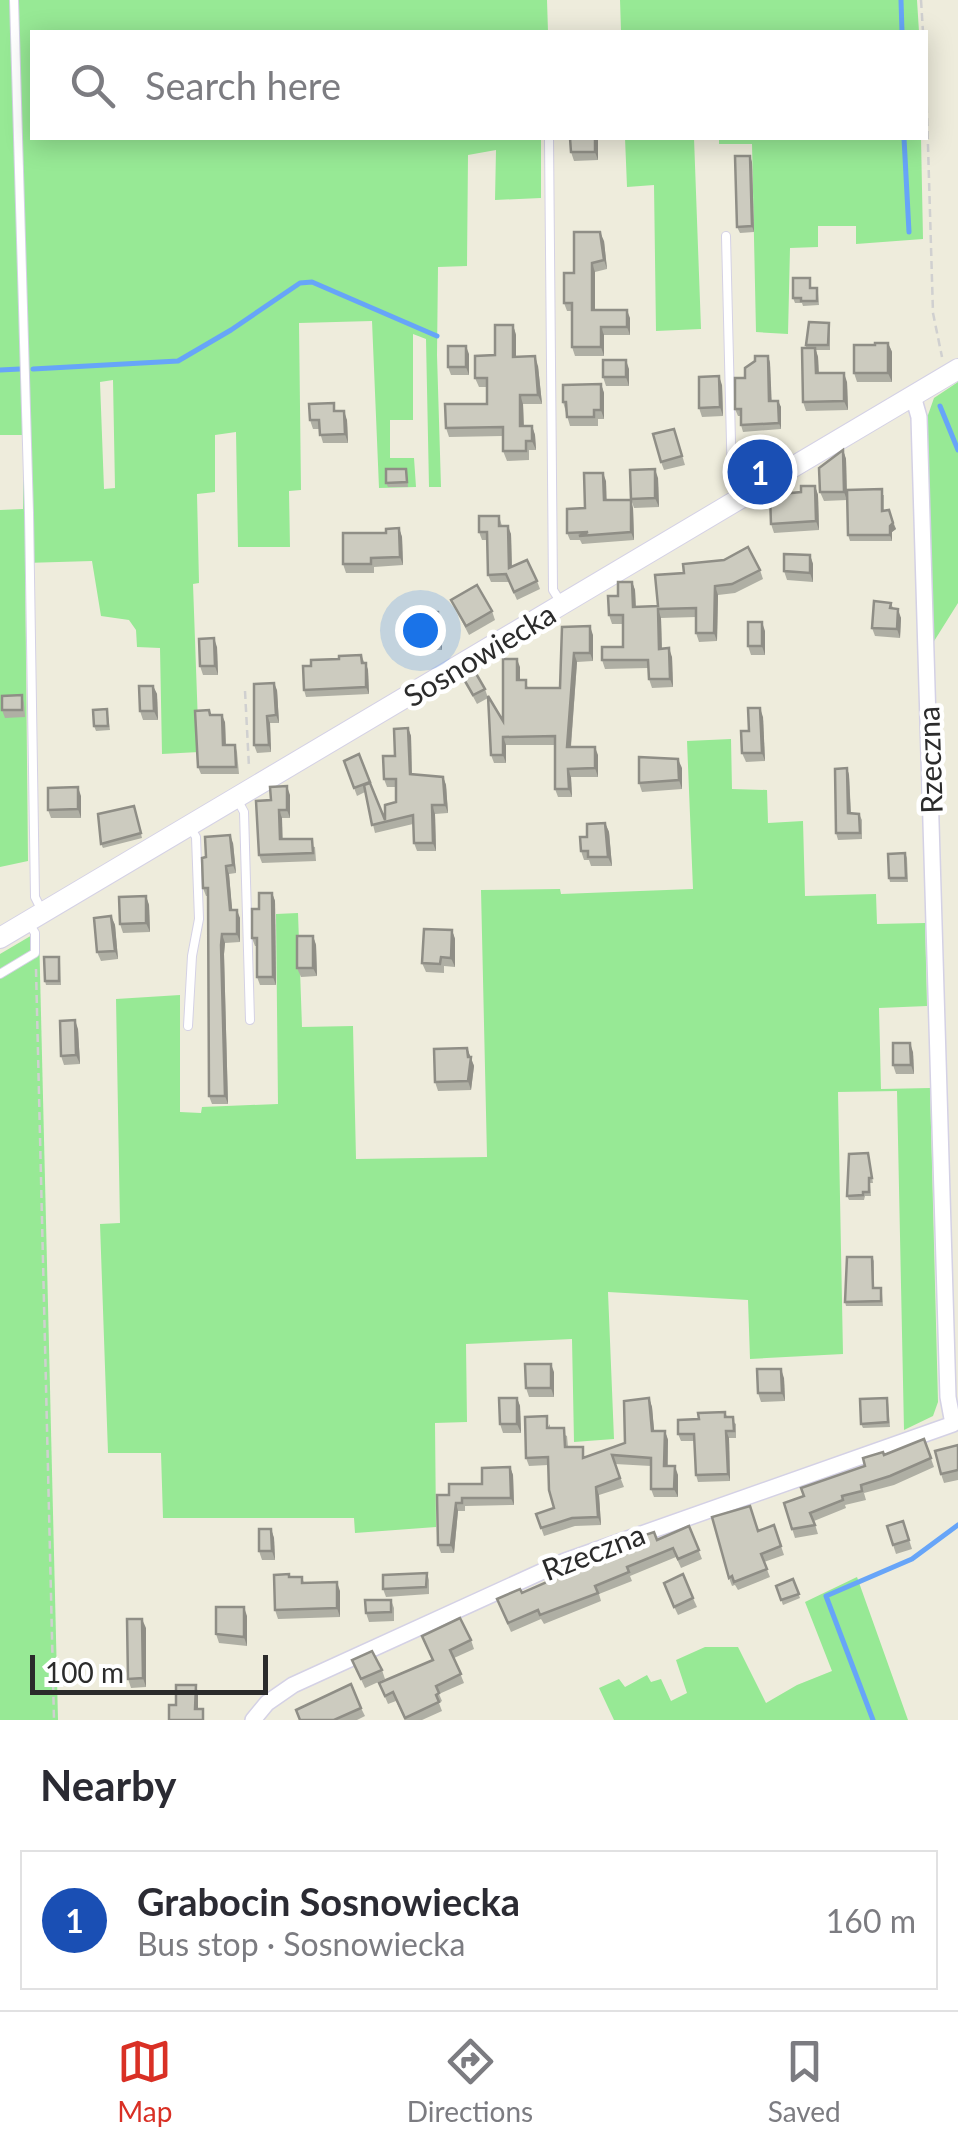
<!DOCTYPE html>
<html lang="en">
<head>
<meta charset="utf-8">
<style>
  body { margin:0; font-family:Lato,sans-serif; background:#f7f7f7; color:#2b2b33 }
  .scale { position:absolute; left:30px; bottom:25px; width:238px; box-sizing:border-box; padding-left:10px; border:5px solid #2b2b2b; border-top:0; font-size:28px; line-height:35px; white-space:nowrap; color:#2b2b2b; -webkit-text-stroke:8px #fff; paint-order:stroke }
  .you { position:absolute; left:420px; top:630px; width:35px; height:35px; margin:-25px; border:8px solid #fff; border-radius:50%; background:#1a73e8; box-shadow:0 0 0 15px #1a73e833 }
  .badge { display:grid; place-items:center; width:65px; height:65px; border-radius:50%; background:#d93025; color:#fff; font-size:32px; font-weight:700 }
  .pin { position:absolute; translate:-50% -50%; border:5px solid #fff; box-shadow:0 2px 10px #0006 }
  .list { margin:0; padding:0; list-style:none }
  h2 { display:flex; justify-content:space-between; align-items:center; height:130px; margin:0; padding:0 40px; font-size:42px }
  h2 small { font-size:32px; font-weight:400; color:#7c7c81 }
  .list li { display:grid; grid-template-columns:65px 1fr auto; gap:30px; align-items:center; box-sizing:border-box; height:140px; margin:0 20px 20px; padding:0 20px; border:2px solid #e1e1e2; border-radius:0px }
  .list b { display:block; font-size:38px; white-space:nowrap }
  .list p { margin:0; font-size:32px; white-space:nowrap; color:#7c7c81 }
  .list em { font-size:32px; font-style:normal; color:#7c7c81 }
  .icon { flex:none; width:55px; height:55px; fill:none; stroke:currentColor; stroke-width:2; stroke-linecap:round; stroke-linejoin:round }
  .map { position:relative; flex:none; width:958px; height:1720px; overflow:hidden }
  .search { position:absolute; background:#fff; box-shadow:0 5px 25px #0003; left:30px; right:30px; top:30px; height:110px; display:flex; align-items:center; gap:25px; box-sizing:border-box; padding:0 35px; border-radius:0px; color:#7c7c81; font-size:38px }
  .sheet { height:290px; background:#fff }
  nav { display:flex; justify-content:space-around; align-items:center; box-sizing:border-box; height:140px; border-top:2px solid #e1e1e2; background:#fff; font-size:28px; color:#7c7c81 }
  nav a { display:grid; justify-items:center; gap:5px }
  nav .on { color:#d93025 }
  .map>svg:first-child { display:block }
</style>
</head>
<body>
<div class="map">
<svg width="958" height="1720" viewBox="0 0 958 1720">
  <rect width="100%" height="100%" fill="#eeecdc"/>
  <g fill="#97e995" fill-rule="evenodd">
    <path d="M0,0h547l1,32h-516v106h509v60l-46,2 1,-50 -28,5 -1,111 -29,1 -1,88 4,132h-12l-3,-148 -13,-5v86h-23v38h24l2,29 -37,1 -7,-167 -73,2 2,167 -12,1 1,56h-52l-2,-115 -21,3v57l-18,2 2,89 -6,1 6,168 -37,2 -2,-106 -23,-1 -1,-17 -7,-10 -28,-4 -9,-55 -67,2 3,298 -28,6v-357l23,-1v-74h-23zM113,380l2,108 -11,1 -4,-107z"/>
    <path d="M620,0h297l2,32h-298z"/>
    <path d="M625,138h69l7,191 -45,2 -2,-146 -27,2z"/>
    <path d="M719,138h202l2,101 -67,5v-18h-38v21l-28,1 -2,86 -32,-2 -4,-188h-33z"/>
    <path d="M958,382v221l-27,43 -6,-230 3,-1 6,-17z"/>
    <path d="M731,739l1,50 35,1 1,33 35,-2 2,75 71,-2 1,30 48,-1 2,83 -48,2 2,81 49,-1 8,314 -5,14 -29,14 -7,-339 -59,1 5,262 -93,5 -2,-59 -140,-8 6,147 -40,3 -2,-103 -106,5 1,78 -32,1 1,104 -81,6 -1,-15h-191l-2,-65h-53l-8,-229 20,-1 -4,-224 64,-4v117l21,1 1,-6 76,-3 -2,-190 22,-1 4,114 51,-1 3,133 131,-2 -6,-267 79,-1 1,5 132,-5 -6,-148z"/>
    <path d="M39,931l19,789h-58v-766z"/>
    <path d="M857,1577l51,143h-294l-15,-32 20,-9 6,8 22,-12 4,7 10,-3 10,22 16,-8 -11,-33 29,-13h33l28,56 31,-18 35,-14 -27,-69z"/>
  </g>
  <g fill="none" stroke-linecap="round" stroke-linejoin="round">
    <g stroke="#67a5f8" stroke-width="5">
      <path d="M901,0l1,32"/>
      <path d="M904,138l5,94"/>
      <path d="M33,369l145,-8 53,-31 69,-47 12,-1 125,54"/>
      <path d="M0,370l20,-1"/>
      <path d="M940,406l18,44"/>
      <path d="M873,1720l-47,-124 86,-37 46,-34"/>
    </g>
    <defs>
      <g id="service">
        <path d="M14,0l15,513 6,384 6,12"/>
        <path d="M549,138l4,452 7,11"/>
        <path d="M726,236l6,248 6,12"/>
        <path d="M237,799l7,13 6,208"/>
        <path d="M0,974l35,-21v-20l-7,-11"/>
        <path d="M188,1026l4,-70 7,-37 -3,-82 -6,-10"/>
      </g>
      <path id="minor" d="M253,1720l14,-17 26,-18 272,-124 388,-137 -5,-27 -29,-980 -6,-21"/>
      <path id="tertiary" d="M0,938l958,-569"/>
    </defs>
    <use href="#service" stroke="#d4d1e5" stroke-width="10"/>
    <use href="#minor" stroke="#d4d1e5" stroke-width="18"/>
    <use href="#tertiary" stroke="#d4d1e5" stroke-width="22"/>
    <g stroke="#d0d0d0" stroke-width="2.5" stroke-dasharray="8 5" stroke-linecap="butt">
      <path d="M921,0l2,32"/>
      <path d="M926,79l7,234 9,44"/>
      <path d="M245,691l4,76"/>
      <path d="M36,969l18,751"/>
    </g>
    <use href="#service" stroke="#fff" stroke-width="8"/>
    <use href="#minor" stroke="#fff" stroke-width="15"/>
    <use href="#tertiary" stroke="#fff" stroke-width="20"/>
  </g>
  <g fill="#afafa4">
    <path d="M570,138h28v22l-24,1 -3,-9z"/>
    <path d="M752,162l2,70 -14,1 -3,-6z"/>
    <path d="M604,241l3,28 -12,3v38l35,8v17h-26v21h-29l-3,-9v-36h-5l-3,-8 10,-30z"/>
    <path d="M810,278l1,10 7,5 1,12 -16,1 -1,-3h-7l-2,-5z"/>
    <path d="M513,325l3,10v22l22,9 4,38h-19l1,22h8l3,9 1,15h-7v10l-22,1 -4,-10v-15l-54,1 -3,-9 41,-24v-17h-8l-4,-9 20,-23z"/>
    <path d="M830,327v23h-14l2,7 1,16 28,9 1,28 -42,1 -3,-9 3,-57z"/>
    <path d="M888,343l4,9v30h-35l-3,-9z"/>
    <path d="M469,354v21h-18l-3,-8z"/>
    <path d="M768,356l2,7 1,38h7l3,6v22l-38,3 -2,-7v-9h-3l-3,-7z"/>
    <path d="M629,369v17h-23l-3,-9z"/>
    <path d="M601,384l3,9v26h-6v7h-28l-7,-24z"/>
    <path d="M722,385l1,31 -21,1 -3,-9z"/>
    <path d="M336,411l11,9 1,23h-25l-4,-14h-6l-3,-9z"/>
    <path d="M674,429l11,36 -21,5 -3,-8z"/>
    <path d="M843,450l3,9 1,38 37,-2v16l5,-1 7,19 -4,3v9h-42l-2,-6 -1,-35 -23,1 -4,-9z"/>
    <path d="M406,469l2,18h-20l-2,-4z"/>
    <path d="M658,478l1,29 -25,1 -3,-9z"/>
    <path d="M606,481v19l27,8 1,32 -52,4 -2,-4h-10l-3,-7z"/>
    <path d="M815,486l3,9 1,35 -45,3 -3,-9 30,-32z"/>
    <path d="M499,516l3,10 9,8 1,33 25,14 3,8 -23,11 -8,-18h-18l-3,-7 -1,-35h-5l-3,-8z"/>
    <path d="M399,528l3,9 1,28 -29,2v6h-28l-3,-9 43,-31z"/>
    <path d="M810,555l3,9v18l-26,-2 -3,-9z"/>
    <path d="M760,570l3,9 -28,14 -17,2 -1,46 -18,1 -3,-9v-16l-35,1 1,31 10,8 1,30 -21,1 -3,-9 -1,-11 -43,1 -3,-9 21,-13v-23h-11l-3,-9 9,-19 14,-14 3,8 1,17 22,-1z"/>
    <path d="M451,600l41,11 3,9 -26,15z"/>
    <path d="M891,603l2,5 8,10 -1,20 -25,-2 -3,-8z"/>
    <path d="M438,612l3,9 1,29h-35l-3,-9 7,-21z"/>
    <path d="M562,627l31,8v26l-16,1 -6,85 27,8v22h-27l1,20h-14l-3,-8v-44h-49v18h-12l-3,-8 29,-88v13l9,8h31z"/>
    <path d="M765,631v24h-14l-3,-9z"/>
    <path d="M217,647l1,28h-15l-3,-9z"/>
    <path d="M361,655l7,15 1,24 -63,3 -2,-7 7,-24z"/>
    <path d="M462,676l23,13 3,9 -11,6z"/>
    <path d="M153,686l4,8 1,26h-15l-3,-9z"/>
    <path d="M277,690l2,33h-9l1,29 -14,1 -3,-8z"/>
    <path d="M22,695l2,8 1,14 -20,1 -3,-8z"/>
    <path d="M107,709l3,21 -14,1 -2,-5z"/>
    <path d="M209,710l2,5 14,7 1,23h9l2,7 2,22h-38l-3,-7z"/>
    <path d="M763,717l2,44 -19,1 -4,-9 7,-22z"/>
    <path d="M408,728l3,8 1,39 31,2 3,8 2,28 -13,1 1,37h-19l-3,-8 -1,-19 -38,9 -10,-41 -8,4 -13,-35 15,-7 26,66 11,-18v-15h-9l-3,-8z"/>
    <path d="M682,768v21l-40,3 -3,-9z"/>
    <path d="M847,768l2,7 2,38 8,1 3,6v19l-24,1 -2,-7z"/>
    <path d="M290,795v23h-8v21l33,8 1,14 -54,2 -3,-8 12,-55z"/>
    <path d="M81,796v22h-30l-3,-8z"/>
    <path d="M134,806l8,32 -39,10 -2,-4z"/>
    <path d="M605,823l4,9 3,34h-21l-2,-6h-5l-3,-9 6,-14z"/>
    <path d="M233,843l3,30 -7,1 3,36 8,8v24l-15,1 -1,11 4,150h-16l-3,-8 -1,-200h-2l-3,-8 3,-31z"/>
    <path d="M905,853l2,5 1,24h-18l-1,-4z"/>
    <path d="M272,893l3,8 1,84h-16l-3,-8v-31h-2l-3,-8 7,-29z"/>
    <path d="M146,896l3,9 1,27 -27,1 -3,-9z"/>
    <path d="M111,916l4,9 3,34 -17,2 -4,-9z"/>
    <path d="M452,930l3,9v28l-11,-1v7l-18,-1 -4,-9z"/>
    <path d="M313,936l3,9 1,31 -16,1 -4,-9z"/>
    <path d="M60,961l1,24h-15l-1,-4z"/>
    <path d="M78,1029l2,35 -16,1 -3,-9z"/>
    <path d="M467,1048l7,18 -3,24 -33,1 -3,-9z"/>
    <path d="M913,1052l1,22h-18l-3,-9z"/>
    <path d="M868,1153l5,30h-3l1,13h-6l-1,4h-15l-2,-4z"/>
    <path d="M872,1257l2,4v27l8,5 1,13h-37l-1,-4z"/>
    <path d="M554,1372v25h-25l-3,-9z"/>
    <path d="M784,1378l1,23 -24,1 -3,-9z"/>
    <path d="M517,1398l3,8 1,27h-18l-3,-9z"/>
    <path d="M649,1398l3,9 2,24h11l3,9v26l10,9v22h-24l-3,-8v-23l-36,-2 9,23 -25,8 2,30 -26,1 -31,10 -8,-22 18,-6 -6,-43 -19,1 -3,-8 24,-34v4l17,8 1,11 18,10 39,-14z"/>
    <path d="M888,1402l2,25 -27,1 -2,-4z"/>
    <path d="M725,1412l2,5 9,7v14h-7l1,43 -32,1 -2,-7 -2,-34h-13l-3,-7 21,-15z"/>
    <path d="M924,1439l10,28 -40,18 -30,8 2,7 -21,5 1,3 -32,13 4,13 -23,4 -11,-35 20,-7 61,-30 19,-11z"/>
    <path d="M958,1445v35l-14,3 -3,-9z"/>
    <path d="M510,1467l3,8 1,30 -49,1v5h-7l-4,42h-13l-3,-8 11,-50 33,-11z"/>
    <path d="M903,1521l9,28 -16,5 -9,-28z"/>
    <path d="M774,1525l10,30 -20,7 6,15 -32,13 -3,-5 -3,1 -3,-8 29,-47z"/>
    <path d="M689,1526l13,33 -21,9 -5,-11 -46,19 2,5 -33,13 2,7 -57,23 -3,-5 -30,13 -14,-33 25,-6 63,-30 72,-23z"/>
    <path d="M271,1529l3,9 1,22h-13l-3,-9z"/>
    <path d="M427,1573l2,7v14l-43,3 -3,-8z"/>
    <path d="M290,1577h12l2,6 36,8v26l-62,2 -3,-9z"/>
    <path d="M793,1579l7,19 -17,7 -7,-19z"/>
    <path d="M667,1592l26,6 4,9 -19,8z"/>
    <path d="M391,1600l3,8v13l-25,1 -3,-9z"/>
    <path d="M247,1616v30l-28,-3 -3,-9z"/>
    <path d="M146,1628v59l-15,1 -3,-9z"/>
    <path d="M422,1636l49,4 3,9 -20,9 10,25 -25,11 3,7 -3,2 3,8 -20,9h-17l-9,-19 -8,3 -9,-21 53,-23z"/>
    <path d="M352,1660l30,10 3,9 -20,9z"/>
    <path d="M361,1708l4,8 -8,4h-58z"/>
  </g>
  <g fill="#8f8e86">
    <path d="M595,138h3v22l-3,-8z"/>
    <path d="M750,156l2,6 2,70 -2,-6z"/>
    <path d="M600,232l4,9 3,28 -3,-9z"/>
    <path d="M592,263l3,9v47l-3,-9z"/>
    <path d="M627,310l3,8v17l-3,-8z"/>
    <path d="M513,325l3,10v31l-3,-9z"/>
    <path d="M601,327l3,8v21l-3,-9z"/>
    <path d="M888,343l4,9v30l-4,-9z"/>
    <path d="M466,346l3,8v21l-3,-8z"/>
    <path d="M815,348l3,9 1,25 -3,-9z"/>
    <path d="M535,356l3,10 4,38 -4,-9z"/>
    <path d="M768,356l2,7 2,45 -3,-7z"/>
    <path d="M626,360l3,9v17l-3,-9z"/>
    <path d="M844,373l3,9 1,28 -4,-9z"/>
    <path d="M719,376l3,9 1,31 -3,-9z"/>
    <path d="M601,384l3,9v26l-3,-9z"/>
    <path d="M520,395l3,9 1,31 -4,-9z"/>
    <path d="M778,401l3,6v22l-2,-6z"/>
    <path d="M344,411l3,9 1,23 -3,-9z"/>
    <path d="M532,426l3,9 1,15 -4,-9z"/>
    <path d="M843,450l3,9 1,41 -3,-8z"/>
    <path d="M655,469l3,9 1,29 -4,-9z"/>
    <path d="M603,473l3,8 1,27 -3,-8z"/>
    <path d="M815,486l3,9 1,35 -3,-9z"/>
    <path d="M631,500l2,8 1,32 -3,-8z"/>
    <path d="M893,523l3,6 -4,3v9l-2,-6v-9z"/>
    <path d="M508,526l3,8 1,42 -3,-8z"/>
    <path d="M399,528l3,9 1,28 -3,-8z"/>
    <path d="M810,555l3,9v18l-3,-9z"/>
    <path d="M632,582l3,8 1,25 -3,-8z"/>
    <path d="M715,586l3,9 -1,46 -3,-8z"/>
    <path d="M658,609l3,9 1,39 -3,-8z"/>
    <path d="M898,609l3,9 -1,20 -3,-9z"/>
    <path d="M438,612l3,9 1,29 -4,-9z"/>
    <path d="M762,622l3,9v24l-3,-9z"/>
    <path d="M590,626l3,9v26l-3,-8z"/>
    <path d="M214,638l3,9 1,28 -3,-9z"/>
    <path d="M669,648l3,9 1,30 -3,-8z"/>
    <path d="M574,653l3,9 -7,94 -3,-9z"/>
    <path d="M517,659l3,8v21l-3,-8z"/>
    <path d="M366,663l2,7 1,24 -3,-7z"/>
    <path d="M274,683l3,7 2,33 -3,-8z"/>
    <path d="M153,686l4,8 1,26 -4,-9z"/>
    <path d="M760,708l3,9 2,44 -3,-8z"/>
    <path d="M222,715l3,7 1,31 -3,-8z"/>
    <path d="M267,716l3,7 1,29 -2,-7z"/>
    <path d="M408,728l3,8 1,47 -2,-9z"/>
    <path d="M503,737l3,8v18l-3,-8z"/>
    <path d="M595,747l3,8v22l-3,-9z"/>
    <path d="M678,759l4,9v21l-3,-9z"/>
    <path d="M847,768l2,7 2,45 -3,-7z"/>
    <path d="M568,769l3,8 1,20 -3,-8z"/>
    <path d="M443,777l3,8 2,28 -3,-8z"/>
    <path d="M287,786l3,9v23l-3,-8z"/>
    <path d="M78,787l3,9v22l-3,-9z"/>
    <path d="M432,805l3,9 1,37 -3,-8z"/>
    <path d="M279,810l3,8 1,29 -3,-8z"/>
    <path d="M605,823l4,9 3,34 -4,-9z"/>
    <path d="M230,835l3,8 3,30 -3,-8z"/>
    <path d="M226,866l3,8 4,44 -3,-8z"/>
    <path d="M272,893l3,8 1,84 -3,-8z"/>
    <path d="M146,896l3,9 1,27 -4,-9z"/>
    <path d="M237,910l3,8v24l-3,-8z"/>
    <path d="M111,916l4,9 3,34 -3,-8z"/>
    <path d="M452,930l3,9v28l-4,-9z"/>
    <path d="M222,934l3,9 -1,11 4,150 -3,-8 -4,-151z"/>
    <path d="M313,936l3,9 1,31 -4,-8z"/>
    <path d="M75,1020l3,9 2,35 -4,-9z"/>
    <path d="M910,1043l3,9 1,22 -3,-9z"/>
    <path d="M467,1048l7,18 -3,24 -3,-9z"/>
    <path d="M551,1364l3,8v25l-3,-9z"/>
    <path d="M781,1369l3,9 1,23 -3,-8z"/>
    <path d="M517,1398l3,8 1,27 -4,-9z"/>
    <path d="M649,1398l3,9 3,33 -3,-9z"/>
    <path d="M665,1431l3,9 -1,35 -3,-9z"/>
    <path d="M726,1431l3,7 1,43 -2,-7z"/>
    <path d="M675,1466l3,9v22l-4,-8z"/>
    <path d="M510,1467l3,8 1,30 -3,-7z"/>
    <path d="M596,1487l3,8 2,30 -3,-8z"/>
    <path d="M456,1503l2,8 -4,42 -3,-8z"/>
    <path d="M271,1529l3,9 1,22 -3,-9z"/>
    <path d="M337,1582l3,9v26l-3,-9z"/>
    <path d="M244,1607l3,9v30l-3,-9z"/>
    <path d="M142,1619l4,9v59l-3,-9z"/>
    <path d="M196,1685l2,8v23l-3,-7z"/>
  </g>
  <g fill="#cccbbf" stroke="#8f8e86" stroke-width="2.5">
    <path d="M570,138h25v14h-24z"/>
    <path d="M735,156h15l2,70 -15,1z"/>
    <path d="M574,232h26l4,28 -12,3v47h35v17h-26v20h-29v-44h-8v-30h10z"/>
    <path d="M793,278h17v10h7v13h-16v-3h-8z"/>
    <path d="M809,322l20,1 -1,22h-22z"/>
    <path d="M495,325h18v32l22,-1 3,39h-18v31h12v15h-6v10h-23v-24l-57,1 -1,-24h42v-26h-12v-22l20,-1z"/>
    <path d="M875,343h13v30h-34v-28h21z"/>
    <rect x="448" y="346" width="18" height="21"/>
    <path d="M802,348h13l1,25h28v28l-41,1z"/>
    <path d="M755,356h13l1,45h9l1,22 -38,2v-16h-6v-31h10v-10l10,-7z"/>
    <rect x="603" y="360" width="23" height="17"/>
    <path d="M719,376l1,31 -21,1v-31z"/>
    <path d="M601,384v26h-7v7h-27l-1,-15h-3v-17z"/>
    <path d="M334,403v8h10l1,23 -25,1 -1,-15h-9l-1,-16z"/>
    <path d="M674,429l8,27 -21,6 -8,-28z"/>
    <path d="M843,450l1,42h-24l-1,-24z"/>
    <path d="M386,469h20l1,13 -21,1z"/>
    <path d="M655,469v29l-24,1 -1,-29z"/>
    <path d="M584,473h19l1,27h27v32l-52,4 9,-4 -21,1v-24l18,-1z"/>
    <path d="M801,486h14l1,35 -45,3 -1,-29 31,-3z"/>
    <path d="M882,489v22l7,-1 4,13 -3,3v9h-42l-1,-45z"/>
    <path d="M479,516h20v10h9l1,42 18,-8 10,21 -23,11 -8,-18 -18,1 -1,-43h-8z"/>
    <path d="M399,528l1,29 -29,1v6h-28v-31h43v-4z"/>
    <path d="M748,547l12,23 -28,14 -17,2 -1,47h-18v-25l-38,1 1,40 10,-1 1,31h-21l-1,-19h-46v-13h21v-32h-14l-1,-19h10v-14h14l1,25 25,-1 -3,-31 29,-2 -1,-9 41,-4z"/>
    <path d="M784,554l26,1v18l-26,-2z"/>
    <path d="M477,585l15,26 -26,15 -15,-26z"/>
    <path d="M874,601l17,2 -1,5 8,1 -1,20 -25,-1z"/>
    <path d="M438,612v29h-34l-1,-21h8v-7z"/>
    <rect x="748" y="622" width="14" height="24"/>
    <path d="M590,626v27h-16l-7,94h28v21l-27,1 1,20h-14v-53l-52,1v18h-12l-3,-59 15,25v-62h14v21h9v8h34l2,-61z"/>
    <path d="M214,638l1,28h-15l-1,-27z"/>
    <path d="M361,655l1,8h4v24l-62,3 -1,-24h8v-6l28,-1v-3z"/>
    <path d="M474,670l11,19 -12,6 -11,-19z"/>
    <path d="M274,683l2,32 -9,1 2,29h-15v-61z"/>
    <path d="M139,686h14l1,25h-14z"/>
    <path d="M22,695v15h-20v-14z"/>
    <path d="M748,708h12l2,45h-20l-1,-22h8z"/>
    <path d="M107,709l1,17h-14l-1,-16z"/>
    <path d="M209,710l1,5h12l1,30h12l1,22h-38l-3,-56z"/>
    <path d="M408,728l2,46 33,3 2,28h-13l1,38h-19l-1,-28 -41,10 -8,-40 6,-2 15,37v-15l11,-3v-23h-12l-1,-23h12l-1,-27z"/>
    <path d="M359,754l11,28 -16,6 -10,-27z"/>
    <path d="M639,757l39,2 1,21 -40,3z"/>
    <path d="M847,768l1,45 11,1 1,19h-24l-1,-64z"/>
    <path d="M287,786v24h-8l1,29h32l1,14 -54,2 -3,-54 15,-1 -1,-13z"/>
    <path d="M78,787v22l-30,1v-22z"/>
    <path d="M134,806l7,27 -40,11 -3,-30z"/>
    <path d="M605,823l3,34h-20v-6h-7l-1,-14h7v-13z"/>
    <path d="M230,835l3,30 -7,1 4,44h7v24h-15l-1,11 4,151h-16l-1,-208h-5l-1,-30 4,-1 -1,-20z"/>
    <path d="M905,853l1,25h-17l-1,-24z"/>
    <path d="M259,893h13l1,84h-16v-39h-5v-29h7z"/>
    <path d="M146,896v27l-26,1 -1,-27z"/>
    <path d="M111,916l4,35 -18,1 -3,-34z"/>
    <path d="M424,929l28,1 -1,28 -10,-1 -1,7 -18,-1z"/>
    <rect x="297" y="936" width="16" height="32"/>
    <path d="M44,957h15v24h-14z"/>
    <path d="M75,1020l1,35 -15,1 -1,-35z"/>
    <path d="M893,1043h17l1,22h-18z"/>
    <path d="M467,1048l1,9h3l-3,24 -33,1 -1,-33z"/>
    <path d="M868,1153l4,25h-3v14h-6v3l-16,1 2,-42z"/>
    <path d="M847,1257h25l1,31h8v13l-36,1z"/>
    <path d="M525,1364h26v24h-25z"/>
    <path d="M757,1369h24l1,24h-24z"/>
    <path d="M499,1398h18v26h-17z"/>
    <path d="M649,1398l3,33h13l-1,35h11l-1,23h-23v-31l-39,-3 8,23 -24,9 2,30 -26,1 -31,10 -5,-14 18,-6 -5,-18 -1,-33 -22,1 -1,-41 22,-1v12h17l1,19h18v11l42,-15 -1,-42z"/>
    <path d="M887,1398l1,24 -27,2 -1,-25z"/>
    <path d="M725,1412v5h8l1,14h-8l2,43 -32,1 -2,-41h-16v-14l21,-1 -1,-6z"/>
    <path d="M924,1439l7,19 -41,18 -29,9 1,6 -20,5 1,4 -33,13 5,12 -23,4 -8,-26 20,-7 -3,-8 64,-22 -2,-8 20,-6 1,3z"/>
    <path d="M958,1445v25l-17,4 -6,-23z"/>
    <path d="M510,1467l1,31h-49v5h-6l-5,42h-13l-1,-50h12v-11h33v-16z"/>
    <path d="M750,1506l8,25 16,-6 7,21 -20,8 6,15 -33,13 -2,-6 -3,2 -17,-61z"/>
    <path d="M903,1521l6,19 -16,5 -6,-19z"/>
    <path d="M689,1526l10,24 -21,9 -5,-11 -46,19 2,5 -34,14 3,7 -58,22 -2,-5 -30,13 -11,-24 23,-10 2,4 32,-14 -4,-8 23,-11 9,-3 3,6 46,-18 -1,-5 24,-8 3,8z"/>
    <path d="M259,1529h12l1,22h-13z"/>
    <path d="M427,1573l-1,14 -43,2v-14z"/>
    <path d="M289,1574v3h13v6l35,-1v26l-62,2 -1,-35z"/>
    <path d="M683,1574l10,24 -19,9 -10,-24z"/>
    <path d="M793,1579l6,15 -18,6 -5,-14z"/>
    <path d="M365,1600h26v12l-25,1z"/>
    <path d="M216,1607h28v30l-28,-3z"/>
    <path d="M460,1618l11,22 -21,10 11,24 -25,12 3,7 -3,2 3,7 -34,16 -12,-26 -8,4 -6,-13 54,-23 -11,-24z"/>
    <path d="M127,1619h15l1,59 -15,1z"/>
    <path d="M372,1651l10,19 -21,9 -9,-19z"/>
    <path d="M351,1684l10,24 -27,12h-34l-4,-10z"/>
    <path d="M176,1685h20l-1,24h8v11h-34v-15h7z"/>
  </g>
  <g text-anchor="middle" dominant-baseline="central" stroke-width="9" stroke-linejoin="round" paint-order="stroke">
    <g font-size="30" fill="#2b2b2b" stroke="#fff">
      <text transform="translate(479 654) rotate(-31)">Sosnowiecka</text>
      <text transform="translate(929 760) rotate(-92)">Rzeczna</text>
      <text transform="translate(593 1551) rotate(-21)">Rzeczna</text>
    </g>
  </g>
</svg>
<div class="scale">100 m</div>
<div class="you"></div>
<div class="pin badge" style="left:760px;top:472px;background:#1a4fb4">1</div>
<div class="search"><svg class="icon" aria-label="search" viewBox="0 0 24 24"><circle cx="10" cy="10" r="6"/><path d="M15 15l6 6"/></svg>Search here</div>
</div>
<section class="sheet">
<h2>Nearby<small></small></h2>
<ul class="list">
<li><span class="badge" style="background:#1a4fb4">1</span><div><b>Grabocin Sosnowiecka</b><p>Bus stop · Sosnowiecka</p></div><em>160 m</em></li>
</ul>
</section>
<nav>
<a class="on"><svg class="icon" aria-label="map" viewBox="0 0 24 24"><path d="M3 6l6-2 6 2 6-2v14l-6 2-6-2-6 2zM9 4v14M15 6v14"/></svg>Map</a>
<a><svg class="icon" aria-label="directions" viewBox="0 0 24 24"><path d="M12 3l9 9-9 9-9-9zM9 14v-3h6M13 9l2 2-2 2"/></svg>Directions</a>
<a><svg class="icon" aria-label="saved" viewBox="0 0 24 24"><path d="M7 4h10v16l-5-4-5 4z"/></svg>Saved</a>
</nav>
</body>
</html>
